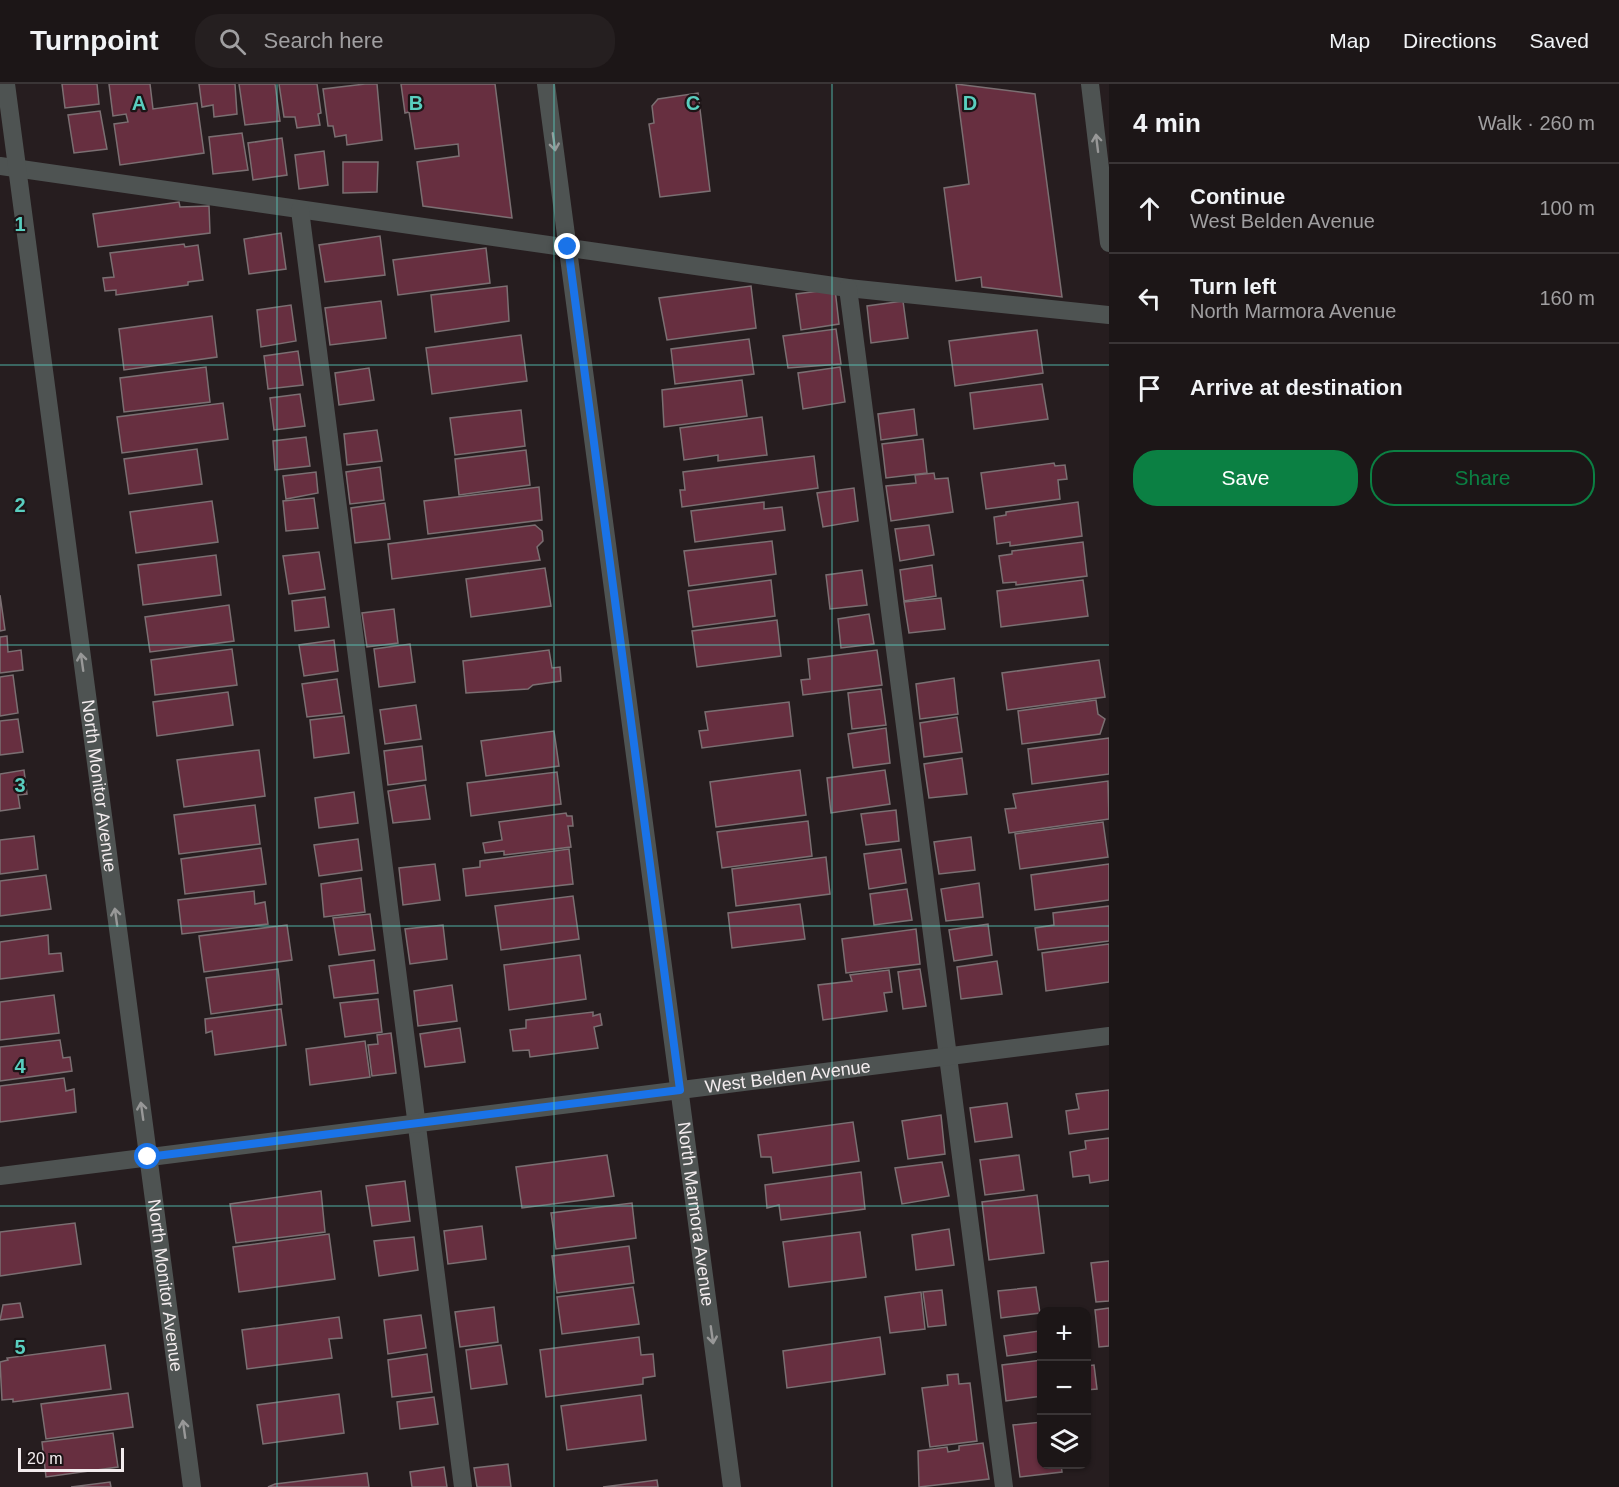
<!DOCTYPE html>
<html lang="en">
<head>
<meta charset="utf-8">
<style>
  body { margin:0; font-family:Arial,sans-serif; background:#251f20; color:#f1f3f6 }
  .controls { position:absolute; right:18px; bottom:18px; display:grid; overflow:hidden; border-radius:12px; box-shadow:0 2px 4px #0004 }
  .controls button { width:54px; height:54px; display:grid; place-items:center; padding:0; border:0; border-bottom:2px solid #3a3536; background:#1c1617; color:#f1f3f6; font:30px sans-serif }
  .scale { position:absolute; left:18px; bottom:15px; width:106px; box-sizing:border-box; padding-left:6px; border:3px solid #f3ecee; border-top:0; font-size:16px; line-height:21px; white-space:nowrap; color:#f3ecee; -webkit-text-stroke:4px #1c1416; paint-order:stroke }
  .stop { position:absolute; width:18px; height:18px; margin:-14px; border:4px solid #1a73e8; border-radius:50%; background:#fff }
  .stop.end { background:#1a73e8; border-color:#fff; box-shadow:0 2px 6px #0008 }
  .list { margin:0; padding:0; list-style:none }
  h2 { display:flex; justify-content:space-between; align-items:center; height:78px; margin:0; padding:0 24px; font-size:26px }
  h2 small { font-size:20px; font-weight:400; color:#a09fa1 }
  .list li { display:grid; grid-template-columns:39px 1fr auto; gap:18px; align-items:center; box-sizing:border-box; height:90px; padding:0 24px; border-top:2px solid #3a3536 }
  .list b { display:block; font-size:22px; white-space:nowrap }
  .list p { margin:0; font-size:20px; white-space:nowrap; color:#a09fa1 }
  .list em { font-size:20px; font-style:normal; color:#a09fa1 }
  .actions { display:flex; gap:12px; padding:18px 24px }
  .actions a { flex:1; padding:14px 0; border:2px solid #0b8043; border-radius:24px; text-align:center; font-size:21px; color:#0b8043 }
  .actions .main { background:#0b8043; color:#fff }
  .icon { flex:none; width:33px; height:33px; fill:none; stroke:currentColor; stroke-width:2; stroke-linecap:round; stroke-linejoin:round }
  .map { position:relative; flex:none; width:1109px; height:1403px; overflow:hidden }
  header { display:flex; align-items:center; gap:36px; box-sizing:border-box; height:84px; padding:0 30px; background:#1c1617; border-bottom:2px solid #3a3536 }
  header strong { font-size:28px }
  nav { display:flex; gap:33px; margin-inline-start:auto; font-size:21px }
  .search { width:420px; height:54px; background:#251f20; display:flex; align-items:center; gap:15px; box-sizing:border-box; padding:0 21px; border-radius:24px; color:#a09fa1; font-size:22px }
  main { display:flex }
  aside { flex:1; background:#1c1617 }
  .map>svg:first-child { display:block }
</style>
</head>
<body>
<header>
<strong>Turnpoint</strong>
<div class="search"><svg class="icon" aria-label="search" viewBox="0 0 24 24"><circle cx="10" cy="10" r="6"/><path d="M15 15l6 6"/></svg>Search here</div>
<nav><a>Map</a><a>Directions</a><a>Saved</a></nav>
</header>
<main>
<div class="map">
<svg width="1109" height="1403" viewBox="0 0 1109 1403">
  <rect width="100%" height="100%" fill="#261d1f"/>
  <g fill="#672f40" stroke="#7b6f72" stroke-width="1.5">
    <path d="M62,0h35l2,20 -34,4z"/>
    <path d="M109,0h41l3,25 44,-6 7,50 -84,12 -6,-41 14,-2 -2,-8 -13,2z"/>
    <path d="M199,0h36l2,30 -23,3 -1,-12 -11,2z"/>
    <path d="M239,0h36l5,37 -35,4z"/>
    <path d="M279,0h38l4,29 -3,1 2,11 -23,3 -2,-11h-11z"/>
    <path d="M365,0h12l5,56 -35,5 -1,-10 -11,2 -2,-11h-5l-5,-37z"/>
    <path d="M401,0h94l17,134 -89,-12 -6,-44 42,-6 -1,-12 -43,5 -6,-37 -4,1z"/>
    <path d="M956,0l79,10 27,203 -80,-10 -1,-10 -25,4 -12,-93 25,-4z"/>
    <path d="M698,9l12,98 -50,6 -11,-73 5,-1 -2,-17 6,-7z"/>
    <path d="M100,27l7,38 -33,4 -6,-38z"/>
    <path d="M242,49l6,37 -35,4 -4,-37z"/>
    <path d="M282,54l5,37 -34,5 -5,-37z"/>
    <path d="M324,67l4,34 -29,4 -4,-34z"/>
    <path d="M343,78h35l-1,30 -34,1z"/>
    <path d="M179,118l1,5 29,-1 1,27 -112,14 -5,-33z"/>
    <path d="M281,149l5,36 -37,5 -5,-35z"/>
    <path d="M380,152l5,39 -60,7 -6,-37z"/>
    <path d="M184,160l1,3 13,-2 5,35 -15,2v3l-72,10v-5l-11,1 -2,-13 11,-1 -4,-24z"/>
    <path d="M486,164l4,35 -92,12 -5,-35z"/>
    <path d="M507,202l2,35 -74,11 -4,-37z"/>
    <path d="M751,202l5,42 -89,12 -8,-42z"/>
    <path d="M835,205l4,35 -38,6 -5,-36z"/>
    <path d="M381,217l5,37 -56,7 -5,-37z"/>
    <path d="M903,217l5,37 -37,5 -4,-37z"/>
    <path d="M291,221l5,36 -35,6 -4,-37z"/>
    <path d="M212,232l5,41 -93,13 -5,-41z"/>
    <path d="M836,245l5,35 -53,4 -5,-32z"/>
    <path d="M1037,246l6,43 -88,13 -6,-45z"/>
    <path d="M521,251l6,46 -95,13 -6,-46z"/>
    <path d="M749,255l5,35 -79,10 -4,-35z"/>
    <path d="M298,267l5,34 -35,4 -4,-33z"/>
    <path d="M206,283l4,35 -86,10 -4,-34z"/>
    <path d="M840,283l5,35 -42,7 -5,-36z"/>
    <path d="M369,284l5,32 -35,5 -4,-32z"/>
    <path d="M742,296l5,36 -83,11 -2,-37z"/>
    <path d="M1042,300l6,35 -74,10 -4,-36z"/>
    <path d="M300,310l5,32 -31,4 -4,-32z"/>
    <path d="M223,319l5,36 -106,14 -5,-36z"/>
    <path d="M914,325l3,26 -36,5 -3,-26z"/>
    <path d="M521,326l4,36 -70,9 -5,-37z"/>
    <path d="M762,333l5,38 -49,6v-6l-34,5 -4,-32z"/>
    <path d="M377,346l5,31 -35,4 -3,-31z"/>
    <path d="M306,353l4,29 -35,4 -2,-29z"/>
    <path d="M923,355l4,34 -41,5 -4,-34z"/>
    <path d="M197,365l5,35 -73,10 -5,-35z"/>
    <path d="M526,366l4,35 -71,10 -4,-36z"/>
    <path d="M814,372l4,32 -136,19 -2,-17h5l-2,-18z"/>
    <path d="M1054,379l1,3 10,-1 2,14 -9,1 2,19 -74,10 -5,-36z"/>
    <path d="M380,383l4,33 -34,4 -4,-32z"/>
    <path d="M316,388l2,21 -32,6 -3,-23z"/>
    <path d="M934,389l1,6 13,-1 5,34 -62,9 -5,-35 30,-3 -1,-8z"/>
    <path d="M539,403l3,33 -114,14 -4,-33z"/>
    <path d="M854,404l4,33 -35,6 -6,-34z"/>
    <path d="M314,414l4,30 -32,3 -3,-30z"/>
    <path d="M212,417l6,41 -82,11 -6,-41z"/>
    <path d="M764,418v7l18,-2 3,23 -90,12 -4,-31z"/>
    <path d="M1078,418l4,34 -72,10v-4l-13,2 -3,-27 12,-2v-3z"/>
    <path d="M385,419l5,36 -35,4 -4,-35z"/>
    <path d="M535,441l7,6 1,10 -6,6 3,13 -148,19 -4,-35z"/>
    <path d="M929,441l5,30 -34,6 -5,-32z"/>
    <path d="M772,457l4,33 -87,12 -5,-35z"/>
    <path d="M1083,458l4,34 -71,9v-3l-13,1 -4,-27 13,-2v-3z"/>
    <path d="M319,468l6,37 -36,5 -6,-38z"/>
    <path d="M216,471l5,40 -78,10 -5,-40z"/>
    <path d="M932,481l4,31 -32,5 -4,-31z"/>
    <path d="M545,484l6,38 -80,11 -5,-38z"/>
    <path d="M862,486l5,35 -37,4 -4,-34z"/>
    <path d="M771,496l4,36 -82,11 -5,-36z"/>
    <path d="M1083,496l5,36 -87,11 -4,-36z"/>
    <path d="M0,511l5,35 -5,1z"/>
    <path d="M325,513l4,30 -34,4 -3,-30z"/>
    <path d="M941,514l4,31 -36,4 -5,-31z"/>
    <path d="M229,521l5,36 -84,11 -5,-35z"/>
    <path d="M394,525l4,34 -31,4 -5,-34z"/>
    <path d="M869,530l5,30 -33,4 -3,-29z"/>
    <path d="M777,536l4,36 -84,11 -5,-36z"/>
    <path d="M7,552l1,16 13,-2 2,20 -23,3v-36z"/>
    <path d="M334,556l4,31 -34,5 -5,-31z"/>
    <path d="M410,560l5,38 -36,5 -5,-38z"/>
    <path d="M232,565l5,36 -82,10 -4,-35z"/>
    <path d="M549,566l3,18 8,-1 1,14 -28,4 -5,4 -62,4 -3,-32z"/>
    <path d="M877,566l5,35 -79,10 -2,-15 9,-1 -2,-20z"/>
    <path d="M1099,576l6,37 -98,13 -5,-37z"/>
    <path d="M13,591l5,38 -18,3v-39z"/>
    <path d="M954,594l4,36 -38,5 -4,-35z"/>
    <path d="M337,595l5,34 -35,4 -5,-33z"/>
    <path d="M881,605l5,36 -34,4 -4,-36z"/>
    <path d="M228,608l5,33 -76,11 -4,-34z"/>
    <path d="M1096,616l2,14 7,5 -5,15 -78,10 -4,-33z"/>
    <path d="M789,618l4,34 -91,12 -3,-17 9,-1 -3,-18z"/>
    <path d="M416,621l5,34 -36,5 -5,-34z"/>
    <path d="M344,632l5,37 -35,5 -4,-38z"/>
    <path d="M957,633l5,35 -38,5 -4,-34z"/>
    <path d="M18,635l5,33 -23,3v-34z"/>
    <path d="M886,644l4,35 -37,5 -5,-34z"/>
    <path d="M554,647l5,35 -73,10 -5,-35z"/>
    <path d="M1109,654v36l-77,10 -4,-35z"/>
    <path d="M422,662l4,34 -38,5 -4,-34z"/>
    <path d="M259,666l6,46 -81,11 -7,-47z"/>
    <path d="M962,674l5,36 -38,4 -5,-34z"/>
    <path d="M24,686l3,24 -9,1 2,13 -20,3v-37z"/>
    <path d="M800,686l6,45 -90,12 -6,-45z"/>
    <path d="M885,686l5,34 -59,9 -4,-35z"/>
    <path d="M557,688l4,32 -90,12 -4,-33z"/>
    <path d="M1108,697l1,38 -100,14 -4,-24 11,-1 -3,-14z"/>
    <path d="M425,701l5,34 -37,4 -5,-32z"/>
    <path d="M354,708l4,31 -39,5 -4,-30z"/>
    <path d="M255,721l5,39 -81,10 -5,-39z"/>
    <path d="M896,726l3,31 -33,4 -5,-31z"/>
    <path d="M566,729l1,3h5l1,10h-5l3,21 -67,8v-4l-19,2 -2,-10 19,-3 -3,-18z"/>
    <path d="M808,737l4,35 -90,12 -5,-36z"/>
    <path d="M1103,738l5,35 -88,12 -5,-35z"/>
    <path d="M34,752l4,33 -38,5v-34z"/>
    <path d="M971,753l4,33 -36,4 -5,-32z"/>
    <path d="M358,755l4,31 -43,6 -5,-31z"/>
    <path d="M261,764l5,36 -81,10 -4,-35z"/>
    <path d="M569,765l4,35 -107,12 -3,-27 17,-2v-6z"/>
    <path d="M901,765l5,34 -37,6 -5,-35z"/>
    <path d="M826,773l4,37 -94,12 -4,-37z"/>
    <path d="M435,780l5,36 -37,5 -4,-37z"/>
    <path d="M1109,780v36l-74,10 -4,-35z"/>
    <path d="M46,791l5,34 -51,7v-35z"/>
    <path d="M361,794l4,34 -41,5 -3,-33z"/>
    <path d="M979,799l4,34 -37,4 -5,-32z"/>
    <path d="M907,805l5,31 -38,5 -4,-31z"/>
    <path d="M254,807l1,13 10,-2 3,22 -86,10 -4,-34z"/>
    <path d="M573,812l6,43 -78,11 -6,-44z"/>
    <path d="M800,820l5,35 -73,9 -4,-35z"/>
    <path d="M1109,822v35l-71,9 -3,-22 19,-3 -1,-12z"/>
    <path d="M370,830l5,36 -36,5 -6,-37z"/>
    <path d="M988,840l4,31 -38,6 -5,-31z"/>
    <path d="M287,841l5,35 -88,12 -5,-36z"/>
    <path d="M443,841l4,34 -37,5 -5,-35z"/>
    <path d="M916,845l4,35 -74,9 -4,-34z"/>
    <path d="M48,851l1,19 12,-1 2,18 -63,8v-37z"/>
    <path d="M1109,860v38l-63,9 -4,-38z"/>
    <path d="M580,871l6,44 -77,11 -5,-45z"/>
    <path d="M374,876l4,33 -44,5 -5,-32z"/>
    <path d="M997,877l5,33 -41,5 -4,-32z"/>
    <path d="M278,885l4,35 -71,10 -5,-36z"/>
    <path d="M920,885l6,37 -23,3 -5,-37z"/>
    <path d="M889,886l3,22 -8,1 3,18 -64,9 -5,-35 34,-4 -2,-6z"/>
    <path d="M452,901l5,36 -39,5 -4,-35z"/>
    <path d="M54,911l5,38 -59,7v-38z"/>
    <path d="M378,915l4,33 -37,5 -5,-34z"/>
    <path d="M281,925l5,36 -71,10 -3,-24 -6,2 -1,-14z"/>
    <path d="M593,928v4l7,-2 2,11 -8,2 4,21 -68,9 -1,-7 -16,1 -3,-21 16,-2v-8z"/>
    <path d="M460,944l5,34 -40,5 -5,-33z"/>
    <path d="M391,949l5,40 -24,3 -4,-31 10,-1 -1,-9z"/>
    <path d="M60,956l3,18 7,-1 2,14 -72,10v-34z"/>
    <path d="M365,957l5,36 -60,8 -4,-36z"/>
    <path d="M64,994l2,13 8,-2 2,23 -76,10v-36z"/>
    <path d="M1109,1006v39l-40,5 -3,-23 13,-2 -3,-15z"/>
    <path d="M1007,1019l5,34 -37,5 -5,-34z"/>
    <path d="M941,1031l4,39 -37,5 -6,-38z"/>
    <path d="M853,1038l6,39 -86,12 -2,-16h-10l-3,-22z"/>
    <path d="M1109,1054v42l-19,3 -1,-8 -16,2 -3,-25 16,-3 -1,-8z"/>
    <path d="M607,1071l7,41 -92,12 -6,-41z"/>
    <path d="M1019,1071l5,35 -39,5 -5,-35z"/>
    <path d="M942,1078l7,34 -47,8 -7,-36z"/>
    <path d="M861,1088l4,37 -84,11 -2,-15 -12,3 -2,-23z"/>
    <path d="M405,1097l5,40 -38,5 -6,-40z"/>
    <path d="M321,1107l4,41 -89,11 -6,-39z"/>
    <path d="M1037,1111l7,58 -55,7 -7,-58z"/>
    <path d="M632,1119l4,35 -80,11 -5,-36z"/>
    <path d="M75,1139l6,41 -81,12v-44z"/>
    <path d="M482,1142l4,33 -38,5 -4,-33z"/>
    <path d="M949,1145l5,36 -38,5 -4,-35z"/>
    <path d="M860,1148l6,45 -77,10 -6,-45z"/>
    <path d="M329,1150l6,45 -96,13 -6,-45z"/>
    <path d="M414,1153l4,33 -39,6 -5,-35z"/>
    <path d="M629,1162l5,37 -77,10 -5,-37z"/>
    <path d="M1109,1177v40l-13,1 -5,-39z"/>
    <path d="M633,1203l6,37 -77,10 -5,-37z"/>
    <path d="M1036,1203l4,26 -39,5 -3,-27z"/>
    <path d="M942,1206l4,35 -18,2 -5,-35z"/>
    <path d="M921,1208l4,37 -35,4 -5,-36z"/>
    <path d="M20,1219l3,14 -23,3 3,-15z"/>
    <path d="M494,1223l4,35 -38,5 -5,-35z"/>
    <path d="M1109,1224v38l-10,1 -4,-37z"/>
    <path d="M421,1231l5,33 -38,6 -4,-34z"/>
    <path d="M339,1233l3,21 -13,1 3,19 -85,11 -5,-39z"/>
    <path d="M1039,1247l3,20 -35,5 -3,-20z"/>
    <path d="M639,1253l2,18 12,-1 2,22 -12,2v6l-97,13 -6,-47z"/>
    <path d="M880,1253l5,37 -98,14 -4,-37z"/>
    <path d="M105,1261l6,44 -98,13v-3l-11,1 -2,-38 8,-2 -1,-2z"/>
    <path d="M501,1261l6,39 -36,5 -5,-39z"/>
    <path d="M427,1270l5,38 -40,5 -4,-37z"/>
    <path d="M1042,1276v36l-36,5 -4,-36z"/>
    <path d="M1094,1281l3,24 -11,1v-24z"/>
    <path d="M958,1290l1,10 11,-1 7,58 -47,6 -8,-59 26,-3 -1,-10z"/>
    <path d="M128,1309l5,34 -87,12 -5,-35z"/>
    <path d="M339,1310l5,39 -81,11 -6,-39z"/>
    <path d="M641,1311l5,45 -79,10 -6,-44z"/>
    <path d="M434,1313l4,27 -38,5 -3,-27z"/>
    <path d="M1042,1338v42h19l1,8 -42,5 -7,-52z"/>
    <path d="M113,1349l5,34 -72,10 -4,-35z"/>
    <path d="M983,1359l6,36 -70,8 -1,-36 29,-4 1,5 11,-2v-4z"/>
    <path d="M508,1380l3,23h-34l-3,-19z"/>
    <path d="M444,1383l3,20h-35l-2,-15z"/>
    <path d="M367,1389l2,14h-101l7,-3z"/>
    <path d="M657,1396l1,7h-55z"/>
    <path d="M110,1398l1,5h-40z"/>
  </g>
  <g fill="none" stroke-linecap="round" stroke-linejoin="round">
    <g stroke="#4e5352" stroke-width="18">
      <path d="M0,82l848,122 261,27"/>
      <path d="M300,126l163,1277"/>
      <path d="M848,204l156,1199"/>
    </g>
    <g stroke="#4e5352" stroke-width="18">
      <path id="s1" d="M6,0l186,1403"/>
      <path id="s2" d="M546,0l186,1403"/>
      <path d="M1090,0l19,159"/>
      <path id="s3" d="M0,1092l1109,-140"/>
    </g>
  </g>
  <defs><path id="oneway-shaft" d="M-6 0H5M1.5-3L5.5 0L1.5 3" fill="none" stroke-width="1.6" stroke-linecap="round" stroke-linejoin="round" transform="scale(1.5)"/></defs>
  <g stroke="#989898">
    <use href="#oneway-shaft" transform="translate(554 58) rotate(82)"/>
    <use href="#oneway-shaft" transform="translate(1097 59) rotate(-97)"/>
    <use href="#oneway-shaft" transform="translate(82 578) rotate(-98)"/>
    <use href="#oneway-shaft" transform="translate(116 833) rotate(-98)"/>
    <use href="#oneway-shaft" transform="translate(142 1027) rotate(-98)"/>
    <use href="#oneway-shaft" transform="translate(712 1251) rotate(82)"/>
    <use href="#oneway-shaft" transform="translate(184 1345) rotate(-98)"/>
  </g>
  <g fill="none" stroke-linecap="round" stroke-linejoin="round">
    <path stroke="#1a73e8" stroke-width="8" d="M148,1073l532,-67 -112,-843"/>
  </g>
  <path fill="none" stroke="#59cebf" stroke-width="1.5" stroke-opacity="0.55" d="M277,0v1403M554,0v1403M832,0v1403M0,281h1109M0,561h1109M0,842h1109M0,1122h1109"/>
  <g text-anchor="middle" dominant-baseline="central" stroke-width="4.5" stroke-linejoin="round" paint-order="stroke">
    <g font-size="18" fill="#f3ecee" stroke="#1c1416">
      <text stroke="none"><textPath href="#s1" startOffset="708">North Monitor Avenue</textPath></text>
      <text stroke="none"><textPath href="#s3" startOffset="794">West Belden Avenue</textPath></text>
      <text stroke="none"><textPath href="#s2" startOffset="1140">North Marmora Avenue</textPath></text>
      <text stroke="none"><textPath href="#s1" startOffset="1212">North Monitor Avenue</textPath></text>
    </g>
  </g>
  <g font-size="20" text-anchor="middle" font-weight="bold" fill="#59cebf" stroke="#1c1416" stroke-width="4.5" stroke-linejoin="round" paint-order="stroke">
    <text x="139" y="26">A</text>
    <text x="416" y="26">B</text>
    <text x="693" y="26">C</text>
    <text x="970" y="26">D</text>
    <text x="20" y="147">1</text>
    <text x="20" y="428">2</text>
    <text x="20" y="708">3</text>
    <text x="20" y="989">4</text>
    <text x="20" y="1270">5</text>
  </g>
</svg>
<div class="controls">
<button>+</button>
<button>−</button>
<button><svg class="icon" aria-label="layers" viewBox="0 0 24 24"><path d="M12 4l9 5-9 5-9-5zM3 14l9 5 9-5"/></svg></button>
</div>
<div class="scale">20 m</div>
<div class="stop" style="left:148px;top:1073px"></div>
<div class="stop end" style="left:568px;top:163px"></div>
</div>
<aside>
<h2>4 min<small>Walk · 260 m</small></h2>
<ul class="list">
<li><svg class="icon" aria-label="ahead" viewBox="0 0 24 24"><path d="M12 20V5M6 11l6-6 6 6"/></svg><div><b>Continue</b><p>West Belden Avenue</p></div><em>100 m</em></li>
<li><svg class="icon" aria-label="left" viewBox="0 0 24 24"><path d="M17 20v-9H6M10 6l-5 5 5 5"/></svg><div><b>Turn left</b><p>North Marmora Avenue</p></div><em>160 m</em></li>
<li><svg class="icon" aria-label="arrive" viewBox="0 0 24 24"><path d="M6 21V4h12l-3 4 3 4H6"/></svg><div><b>Arrive at destination</b></div></li>
</ul>
<div class="actions"><a class="main">Save</a><a>Share</a></div>
</aside>
</main>
</body>
</html>
